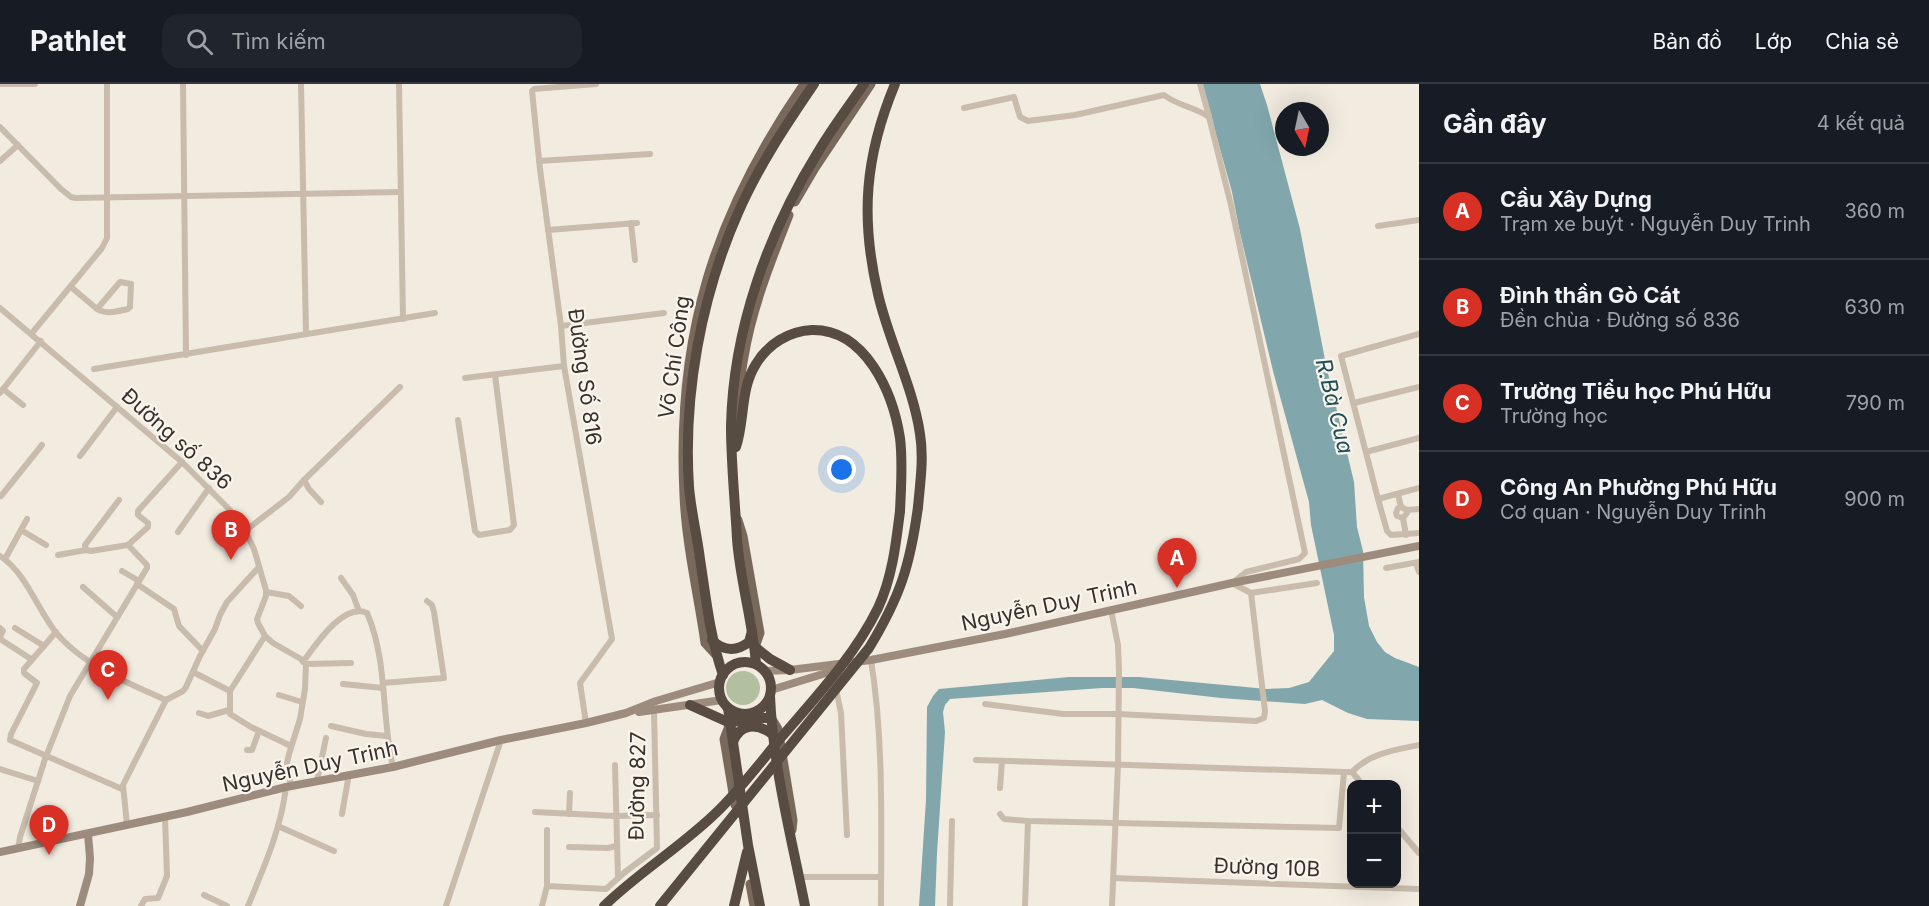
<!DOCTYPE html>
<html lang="vi">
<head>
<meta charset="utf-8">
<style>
  body { margin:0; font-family:Inter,sans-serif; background:#20242c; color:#f1f3f6 }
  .controls { position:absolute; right:18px; bottom:18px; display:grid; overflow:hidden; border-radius:12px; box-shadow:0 6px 24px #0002 }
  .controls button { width:54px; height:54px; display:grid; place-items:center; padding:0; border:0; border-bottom:2px solid #363941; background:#171b24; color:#f1f3f6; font:30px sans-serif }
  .compass { position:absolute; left:1275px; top:18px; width:54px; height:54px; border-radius:50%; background:#171b24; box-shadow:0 6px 24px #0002; rotate:171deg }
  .you { position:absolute; left:842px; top:386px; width:21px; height:21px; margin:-15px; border:4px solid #fff; border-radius:50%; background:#1a73e8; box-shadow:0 0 0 9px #1a73e833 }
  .badge { display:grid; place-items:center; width:39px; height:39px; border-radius:50%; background:#d93025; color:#fff; font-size:20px; font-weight:700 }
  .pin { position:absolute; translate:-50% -50px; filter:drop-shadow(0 2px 3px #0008) }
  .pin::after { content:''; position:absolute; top:32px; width:21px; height:18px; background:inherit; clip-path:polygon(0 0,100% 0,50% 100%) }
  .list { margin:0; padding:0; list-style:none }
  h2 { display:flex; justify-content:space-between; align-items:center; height:78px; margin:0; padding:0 24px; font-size:26px }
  h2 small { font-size:20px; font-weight:400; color:#9ea1a6 }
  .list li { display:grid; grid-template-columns:39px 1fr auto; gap:18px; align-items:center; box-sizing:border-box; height:96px; padding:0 24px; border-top:2px solid #363941 }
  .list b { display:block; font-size:22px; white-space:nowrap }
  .list p { margin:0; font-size:20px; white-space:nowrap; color:#9ea1a6 }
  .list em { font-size:20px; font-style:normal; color:#9ea1a6 }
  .icon { flex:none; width:33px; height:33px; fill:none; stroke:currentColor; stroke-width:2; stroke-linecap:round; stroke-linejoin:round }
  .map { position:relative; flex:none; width:1419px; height:822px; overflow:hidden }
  header { display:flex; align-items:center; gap:36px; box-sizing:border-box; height:84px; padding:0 30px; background:#171b24; border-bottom:2px solid #363941 }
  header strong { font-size:28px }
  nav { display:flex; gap:33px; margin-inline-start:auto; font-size:21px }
  .search { width:420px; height:54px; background:#20242c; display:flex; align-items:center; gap:15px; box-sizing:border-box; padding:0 21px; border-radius:18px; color:#9ea1a6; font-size:22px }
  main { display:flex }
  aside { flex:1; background:#171b24 }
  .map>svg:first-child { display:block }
</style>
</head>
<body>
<header>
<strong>Pathlet</strong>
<div class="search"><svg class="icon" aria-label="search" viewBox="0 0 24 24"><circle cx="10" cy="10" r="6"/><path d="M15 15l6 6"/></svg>Tìm kiếm</div>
<nav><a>Bản đồ</a><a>Lớp</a><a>Chia sẻ</a></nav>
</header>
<main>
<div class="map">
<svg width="1419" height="822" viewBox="0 0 1419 822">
  <rect width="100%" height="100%" fill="#f2ebe0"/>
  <circle fill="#b2c0a0" cx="743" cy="604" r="17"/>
  <path fill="#81a7ad" d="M1202,0h58l7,21 33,124 26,136 28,117 3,45 6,24 1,46 5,29 8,16 8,10 10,6 24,9v54l-52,-2 -19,-6 -26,-13 -17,4 -84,-6 -88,-10h-31l-152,11 -5,6 -2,7 2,20 -8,121 -2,53h-16l7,-106 1,-93 6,-11 6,-7 130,-12h70l128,12 22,-1 20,-6 25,-31v-16l-23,-110 -2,-23 -36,-131 -33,-138 -8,-41z"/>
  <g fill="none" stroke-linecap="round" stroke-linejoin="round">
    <g stroke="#c9bcac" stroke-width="6">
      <path d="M0,0h35"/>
      <path d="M183,0l3,271"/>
      <path d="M301,0l5,250"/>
      <path d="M399,0l4,235"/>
      <path d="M1200,0l9,32"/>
      <path d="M964,24l50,-11 6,20 8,4 47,-6 89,-20c14,11 31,12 45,22l22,88 74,348 -6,6 -53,13 -14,11 19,10 66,-10"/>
      <path d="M0,43l61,62 10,8 5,1 324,-6"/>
      <path d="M0,77l18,-16"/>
      <path d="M539,77l111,-7"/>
      <path d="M631,139l4,37"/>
      <path d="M1378,142l41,-6"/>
      <path d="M548,146l89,-7"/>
      <path d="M71,203l26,22c10,6 21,2 31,0l2,-2 1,-23 -11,-2 -23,27"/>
      <path d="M0,224l182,154 47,47 16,22 9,18 12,41v6l-9,23 1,4 7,13 8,7 28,16 5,5 -1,25 -5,30 -11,35 -2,9 4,24"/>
      <path d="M561,242l103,-13"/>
      <path d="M32,249l70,-85 5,-10v-154"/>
      <path d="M1419,250l-78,22 37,143 41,-11"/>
      <path d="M94,285l341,-56"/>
      <path d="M465,294l99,-12"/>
      <path d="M3,305l20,16"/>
      <path d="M0,309l41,-52"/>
      <path d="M1354,319l65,-16"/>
      <path d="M458,336l17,111 4,4 31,-5 4,-5 -19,-150"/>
      <path d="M1366,368l53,-14"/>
      <path d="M80,372l37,-49"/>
      <path d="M304,396l5,9 12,13"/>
      <path d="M1398,410l3,13 6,3v3l-4,5 -6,-2 -1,-3 2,-5 3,-1"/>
      <path d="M1,412l41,-51"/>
      <path d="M1378,415l9,32 4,4 28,-2"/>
      <path d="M119,416l-34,45 1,5 5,1 37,-6 20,-18v-4l-10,-8v-4l44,-49"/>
      <path d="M1407,426l12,-1"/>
      <path d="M1403,434l3,17"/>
      <path d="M21,446l25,15"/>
      <path d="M245,447l44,-34 15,-17 96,-93"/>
      <path d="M178,448l31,-44"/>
      <path d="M58,471l28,-5"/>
      <path d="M0,472c25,16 36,50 54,74 25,33 75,54 112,70"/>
      <path d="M5,475l22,-40"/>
      <path d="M1416,479l3,9"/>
      <path d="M1386,484l33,-6"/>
      <path d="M122,487l17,10"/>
      <path d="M341,494l12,17 6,16"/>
      <path d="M137,500l37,25 5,17 24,25"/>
      <path d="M83,503l34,30"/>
      <path d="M266,508l23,4 12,10"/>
      <path d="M1111,526l7,35 1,26 -1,93 -6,142"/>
      <path d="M0,544l3,3 -3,6"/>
      <path d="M15,544l29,18"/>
      <path d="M56,548l-32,37v4l13,10 -26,51 -1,6 112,49"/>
      <path d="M0,555l31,20"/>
      <path d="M871,576c13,81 10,164 10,246"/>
      <path d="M303,578c12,-16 40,-60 64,-49 21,48 14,103 26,154"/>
      <path d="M306,580l45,-1"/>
      <path d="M193,588l37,19v23l21,13 40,19"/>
      <path d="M383,599l61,-5 -10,-66 -2,-7 -5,-4"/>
      <path d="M343,600l40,4"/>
      <path d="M836,605l5,24 6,122"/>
      <path d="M230,607l35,-55"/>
      <path d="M279,611l23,7"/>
      <path d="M166,616l17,-9 3,-4 14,-31 15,-27 5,-14 7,-13 32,-35"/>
      <path d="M985,620l78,10h55l138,7 8,-3 1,-7 -14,-118"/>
      <path d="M199,629l9,3 21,-6"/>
      <path d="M586,639l-6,-40 32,-44 -48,-273 -3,-40 -21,-157 -8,-78 2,-2 62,-5"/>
      <path d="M331,642l35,8 21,2"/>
      <path d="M247,666h5l7,-19"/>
      <path d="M976,676l368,12"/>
      <path d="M615,681l3,113"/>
      <path d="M0,685l38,12"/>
      <path d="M1352,688c18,-19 43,-22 67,-27"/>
      <path d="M1352,688l10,12"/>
      <path d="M317,697l9,-43"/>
      <path d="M1000,704l2,-27"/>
      <path d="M535,728l80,4 42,-1"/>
      <path d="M342,730l7,-40"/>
      <path d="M569,730l1,-21"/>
      <path d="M1000,730l4,5 24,2 311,7 5,-56h8"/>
      <path d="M127,741l-4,-40 43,-85"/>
      <path d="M278,742l56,25"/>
      <path d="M1396,742l23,27"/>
      <path d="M569,763l39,1 8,-2"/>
      <path d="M18,765l2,-12 25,-78 25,-63 77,-128v-3l-19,-20"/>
      <path d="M799,793h82"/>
      <path d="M1113,794l306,11"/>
      <path d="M547,802l59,3 19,-17 32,-24 -3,-138"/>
      <path d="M204,811l23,11"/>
      <path d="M141,822l4,-7 13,-1 9,-22 -2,-60"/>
      <path d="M248,822c16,-39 33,-77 38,-119"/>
      <path d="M446,822l55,-166"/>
      <path d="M542,822l5,-20v-56"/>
      <path d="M950,822l2,-85"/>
      <path d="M1025,822l3,-85"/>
    </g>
    <g stroke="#9d8c7e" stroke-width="8">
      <path d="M765,587l25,-1 81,-10 134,-26 227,-51 187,-37"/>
      <path d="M771,606l68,-21"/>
      <path d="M639,628l83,-12"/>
      <path d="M0,768l187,-40 99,-25 107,-20 108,-27 85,-17 40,-10 30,-12 64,-19"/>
      <path d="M80,822l9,-32 1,-16 -2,-24"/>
    </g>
    <g stroke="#79695d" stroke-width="9">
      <path d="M795,118l20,-34 56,-84"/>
      <path d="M737,334c2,-20 3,-41 7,-61 8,-49 27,-96 45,-142"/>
      <path d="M738,436l5,16 17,97 -5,14"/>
      <path d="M715,570l-10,-11c-7,-49 -19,-99 -21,-148 -8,-159 30,-281 120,-411"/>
      <path d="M772,635l6,10 15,91 -1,10"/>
      <path d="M730,639l-6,16 11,66 7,10"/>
      <path d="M750,800l4,22"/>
    </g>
    <g stroke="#584b42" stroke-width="10">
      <path d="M895,0c-30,72 -35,133 -17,210 11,48 35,92 42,140 4,24 0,50 -2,73"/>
      <path d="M736,363c9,-27 4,-58 20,-83 12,-20 33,-33 56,-34 54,-1 81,63 88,108 3,24 1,49 0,73"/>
      <path d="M712,556c11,11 24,12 37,2l3,-11"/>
      <path d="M755,563l15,12 20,11"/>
      <circle cx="745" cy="604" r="26"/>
      <path d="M756,580c-3,-42 -16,-83 -19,-125 -2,-38 -6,-76 -6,-113 2,-97 37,-193 87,-274 14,-24 31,-46 46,-68"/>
      <path d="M723,591c-13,-38 -17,-77 -23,-116 -3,-24 -9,-48 -11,-72 -6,-92 12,-190 49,-274 20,-46 48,-88 76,-129"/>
      <path d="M770,612c3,71 21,140 35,210"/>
      <path d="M690,621l40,18 20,-5h21"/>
      <path d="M728,624l20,137 12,61"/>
      <path d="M733,658c7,-19 24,-19 39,-8"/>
      <path d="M734,822l13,-54"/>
    </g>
    <g stroke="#584b42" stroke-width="10">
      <path d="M604,822c36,-35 80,-61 116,-97 21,-21 40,-46 59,-69 35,-41 75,-83 99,-132 14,-30 18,-64 22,-97"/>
      <path d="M660,822l209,-258c31,-51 41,-82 49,-141"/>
    </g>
  </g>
  <g text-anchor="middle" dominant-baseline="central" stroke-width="4.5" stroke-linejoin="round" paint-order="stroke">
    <g font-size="21" fill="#38302b" stroke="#f9f5ec">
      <text transform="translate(674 273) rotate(-82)">Võ Chí Công</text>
      <text transform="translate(585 293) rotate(82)">Đường Số 816</text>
      <text transform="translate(177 355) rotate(42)">Đường số 836</text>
      <text transform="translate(1049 521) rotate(-12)">Nguyễn Duy Trinh</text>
      <text transform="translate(310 682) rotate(-12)">Nguyễn Duy Trinh</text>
      <text transform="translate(637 702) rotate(-89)">Đường 827</text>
      <text transform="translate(1267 783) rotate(2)">Đường 10B</text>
    </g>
    <g font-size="22" font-style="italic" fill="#224f57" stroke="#f9f5ec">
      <text transform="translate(1335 322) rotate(76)">R.Bà Cua</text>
    </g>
  </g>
</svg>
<div class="controls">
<button>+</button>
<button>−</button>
</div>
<svg class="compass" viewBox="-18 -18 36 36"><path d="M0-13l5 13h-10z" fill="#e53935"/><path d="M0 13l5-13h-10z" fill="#9ea1a6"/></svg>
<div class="you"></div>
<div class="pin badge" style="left:1177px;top:504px">A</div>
<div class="pin badge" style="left:231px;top:476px">B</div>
<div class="pin badge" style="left:108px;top:616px">C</div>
<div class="pin badge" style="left:49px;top:771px">D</div>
</div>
<aside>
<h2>Gần đây<small>4 kết quả</small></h2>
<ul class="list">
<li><span class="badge">A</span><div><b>Cầu Xây Dựng</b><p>Trạm xe buýt · Nguyễn Duy Trinh</p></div><em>360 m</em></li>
<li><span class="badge">B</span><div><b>Đình thần Gò Cát</b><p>Đền chùa · Đường số 836</p></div><em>630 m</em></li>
<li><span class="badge">C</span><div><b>Trường Tiểu học Phú Hữu</b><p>Trường học</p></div><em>790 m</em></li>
<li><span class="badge">D</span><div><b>Công An Phường Phú Hữu</b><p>Cơ quan · Nguyễn Duy Trinh</p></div><em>900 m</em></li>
</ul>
</aside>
</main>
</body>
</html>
